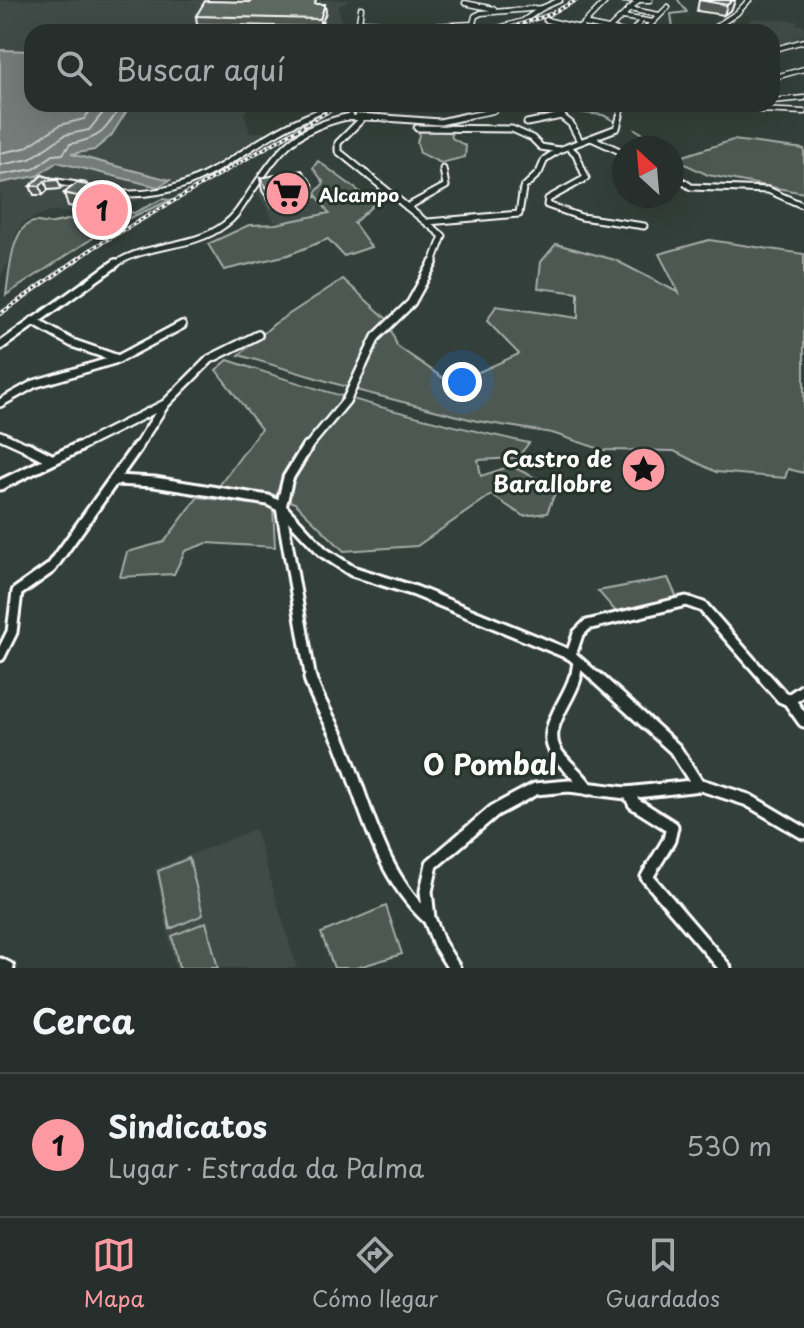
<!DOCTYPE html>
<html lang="es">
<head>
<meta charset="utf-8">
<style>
  body { margin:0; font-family:"Playpen Sans",sans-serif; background:#323b38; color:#f1f3f6 }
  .compass { position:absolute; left:612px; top:136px; width:72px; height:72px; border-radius:50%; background:#262f2c; box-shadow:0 8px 32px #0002; rotate:334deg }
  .you { position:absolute; left:462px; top:382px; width:28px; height:28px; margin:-20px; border:6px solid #fff; border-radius:50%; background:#1a73e8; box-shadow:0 0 0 12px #1a73e833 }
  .badge { display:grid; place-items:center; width:52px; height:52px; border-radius:50%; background:#ff9aa2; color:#111; font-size:26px; font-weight:700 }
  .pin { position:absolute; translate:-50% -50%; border:4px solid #fff; box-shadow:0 2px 8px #0006 }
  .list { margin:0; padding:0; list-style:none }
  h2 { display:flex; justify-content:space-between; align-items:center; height:104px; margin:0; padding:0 32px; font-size:34px }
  h2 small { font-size:26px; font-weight:400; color:#a4a9a9 }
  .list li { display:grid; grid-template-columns:52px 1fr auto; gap:24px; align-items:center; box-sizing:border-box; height:144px; padding:0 32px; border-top:2px solid #424a48 }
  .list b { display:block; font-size:30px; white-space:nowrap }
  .list p { margin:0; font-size:26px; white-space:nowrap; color:#a4a9a9 }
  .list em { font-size:26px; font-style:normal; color:#a4a9a9 }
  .icon { flex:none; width:44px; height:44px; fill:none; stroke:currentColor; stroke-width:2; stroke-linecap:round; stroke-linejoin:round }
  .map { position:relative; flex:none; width:804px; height:968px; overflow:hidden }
  .search { position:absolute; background:#262f2c; box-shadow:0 8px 32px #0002; left:24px; right:24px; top:24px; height:88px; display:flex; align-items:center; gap:20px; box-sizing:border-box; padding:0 28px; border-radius:24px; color:#a4a9a9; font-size:30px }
  .sheet { height:248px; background:#262f2c }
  nav { display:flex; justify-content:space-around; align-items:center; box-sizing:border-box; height:112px; border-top:2px solid #424a48; background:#262f2c; font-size:22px; color:#a4a9a9 }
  nav a { display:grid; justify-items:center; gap:4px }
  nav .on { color:#ff9aa2 }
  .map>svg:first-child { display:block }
</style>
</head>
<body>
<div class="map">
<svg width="804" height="968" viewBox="0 0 804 968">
  <rect width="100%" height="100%" fill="#333f3a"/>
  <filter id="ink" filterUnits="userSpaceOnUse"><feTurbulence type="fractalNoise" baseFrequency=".0125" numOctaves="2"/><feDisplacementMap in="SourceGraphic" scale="16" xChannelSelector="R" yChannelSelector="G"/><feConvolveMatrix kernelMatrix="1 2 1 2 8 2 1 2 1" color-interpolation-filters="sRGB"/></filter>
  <g filter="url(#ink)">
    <g fill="#404c47">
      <path d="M0,0h349l-11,7 6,25h-312v19l-32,-1z"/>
      <path d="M754,18l44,3 -2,4 8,1v10l-11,-1 11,4 -32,9v-16h-39z"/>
      <path d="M131,104h122l-9,9 6,20 19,-2 -95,57 -53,18 -17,14 -51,-10 -29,12 -8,11 -7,28 -9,16v-94l37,-7 36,-25 38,-15z"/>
      <path d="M268,176l37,4 24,33 -53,11 -18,-30z"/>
      <path d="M255,829l42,139h-122l-20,-99z"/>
    </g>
    <g fill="#4d5853" stroke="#a6aca9" stroke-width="2">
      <path d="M420,130l31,1 1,7 14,8 -1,11 -24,6 -21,-10 -3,-10z"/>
      <path d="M733,140l71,9v44l-96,-18 -34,-16z"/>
      <path d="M318,161l57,42 -21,20 17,24 -27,9 -16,-17 -40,16 -64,15 -16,-26 41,-19 27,-1 53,-11 -14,-20 9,-10 -11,-15z"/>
      <path d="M162,199l9,1 -58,25 -107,70c3,-18 5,-70 28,-73 6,-1 12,3 19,1 23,-4 30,-10 55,-5l13,-9 13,4z"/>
      <path d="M709,240l95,14v219l-16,-4 -3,9 -69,-6 -42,-21 -71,-1 -51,-17 -75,-12 -117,-30 -121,-36 35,-31 69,-45 44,40 10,27 55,38 67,-30 -32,-33 9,-15 82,12v-25l-40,-5 3,-26 15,-18 59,16 64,33 -20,-39z"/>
      <path d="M228,360c99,34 198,61 301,83l-12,15 -39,2 3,16 30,-10 46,22 -10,25 -24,3 -32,-21 -74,51 -73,5 -49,-48 -23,-9h-59l48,-65 -45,-59z"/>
      <path d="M198,497l75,10 2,40 -68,-4 -22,8 -11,23 -54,3 7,-25 37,-10z"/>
      <path d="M668,578l10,22 -61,13 -19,-22z"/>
      <path d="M189,858l14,57 -33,14 -12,-58z"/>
      <path d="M386,906l16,48 -46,14h-22l-13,-35z"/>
      <path d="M206,922l12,46h-39l-7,-32z"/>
    </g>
    <path fill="#737b78" stroke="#abb0ae" stroke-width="2" d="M0,50l32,1v53h99l-20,32 -17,14 -23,4 99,26 -12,7 -101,-25 -20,14 -37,7z"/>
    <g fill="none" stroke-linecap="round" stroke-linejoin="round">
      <g stroke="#c7cac9" stroke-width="2">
        <path d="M0,153l25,-5 35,-23 24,-6 11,-15"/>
        <path d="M0,165l30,-6 35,-24 24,-5 21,-26"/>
        <path d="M0,175l34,-6 19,-14 10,-1 7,-10c32,-6 35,-13 52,-40"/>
      </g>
      <g stroke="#abb0ae" stroke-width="2">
        <path d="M658,32l15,-4 -2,-14 16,-2 -9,-12"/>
        <path d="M510,104l35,5"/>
        <path d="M438,105l22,-1"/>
        <path d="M557,110l46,5 13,7"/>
        <path d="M635,129l32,19"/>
      </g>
      <defs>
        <g id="minor-far4">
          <path d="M624,0h26"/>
          <path d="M465,3l29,6"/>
          <path d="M361,8l-2,14 18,1 10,6"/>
          <path d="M629,9l30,6"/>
          <path d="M623,17l30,5"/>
          <path d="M546,20l34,8"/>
          <path d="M473,24l2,-8 6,-3 61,-5 18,-8"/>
          <path d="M584,24l39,8"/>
          <path d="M580,29l13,3"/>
          <path d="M609,29l28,-27"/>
          <path d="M357,30l116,-6"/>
          <path d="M485,32l38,-11 19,-13"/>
          <path d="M576,32l31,-32"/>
          <path d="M632,32l10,-12"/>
          <path d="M643,32l25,-25"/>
          <path d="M708,32l29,-19 12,-13"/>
          <path d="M772,50l32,-9"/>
          <path d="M772,78l32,-9"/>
          <path d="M772,101l32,-3"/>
          <path d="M546,104l18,14"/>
          <path d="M748,104l12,6 44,2"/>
          <path d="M304,118l30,-14"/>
          <path d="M342,118h45"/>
          <path d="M458,118l35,-7 10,-7"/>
          <path d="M551,118l12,-2"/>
          <path d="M619,118l4,-14"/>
        </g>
        <g id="minor-far3">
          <path d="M358,116l82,6 27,-6"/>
          <path d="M561,116l10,8 9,17"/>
          <path d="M360,121l-22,22v8l105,85 -11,29"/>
          <path d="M527,123l34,-7"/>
          <path d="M417,128l95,1 20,9 9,9 18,3 58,-22 3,-12"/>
          <path d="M591,138l33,15"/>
          <path d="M569,147l7,7 10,24 -38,21 -1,6 34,12 63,9"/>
          <path d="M672,174l19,13 77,3 36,16"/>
          <path d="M50,181l34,5"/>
          <path d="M113,193c87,9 123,-47 196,-77"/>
          <path d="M407,207l39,-21 -3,-17"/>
          <path d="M428,222l91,-8 4,-26 16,-15 6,-14 14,-9"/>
          <path d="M114,265c33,-23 77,-15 110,-40 12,-8 19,-21 27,-33 31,-46 44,-64 100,-76"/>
        </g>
        <g id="minor-far2">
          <path d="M33,321l39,22 46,16"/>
          <path d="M0,346l116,-83"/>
          <path d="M0,403l34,-19 84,-25 64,-34"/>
          <path d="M0,435l31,14"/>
          <path d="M75,449l90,-45"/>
          <path d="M136,449l29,-45 45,-45 48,-24"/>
          <path d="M306,449l40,-48 30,-64 35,-34 22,-40"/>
        </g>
        <g id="minor-far1">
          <path d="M27,447l24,12"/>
          <path d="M307,447l-19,31 -7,29 30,173"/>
          <path d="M116,480l38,2 114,18 13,7 42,45 29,19 63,20 156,64 28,25"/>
          <path d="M0,485l79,-38"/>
          <path d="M571,655l7,-21 9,-9 99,-24 17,6 64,73"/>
          <path d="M0,656l12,-24 5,-40 34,-24 86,-121"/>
          <path d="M575,680l3,-18"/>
        </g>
        <g id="minor">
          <path d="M310,678c7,24 23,45 32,68 24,60 37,127 86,172"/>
          <path d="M575,678c-7,25 -36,52 -17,77 9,12 22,21 30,34"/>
          <path d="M597,678l78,71 23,36"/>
          <path d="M765,678l17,19 7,3 15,-10"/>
          <path d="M789,700l15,21"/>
          <path d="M629,793l5,10 38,24 -3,13 -22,37 78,91"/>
          <path d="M0,964l8,4"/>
          <path d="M454,968l-15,-24 -10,-26 -3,-27 6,-27 62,-53 41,-22 34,-3 57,7 75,-8 47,15 56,33"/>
        </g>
      </defs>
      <use href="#minor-far4" stroke="#fff" stroke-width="7"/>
      <use href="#minor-far3" stroke="#fff" stroke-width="9"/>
      <use href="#minor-far2" stroke="#fff" stroke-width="12"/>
      <use href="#minor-far1" stroke="#fff" stroke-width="15"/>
      <use href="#minor" stroke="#fff" stroke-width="17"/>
      <use href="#minor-far4" stroke="#26332d" stroke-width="4"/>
      <use href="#minor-far3" stroke="#26332d" stroke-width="5"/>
      <use href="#minor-far2" stroke="#26332d" stroke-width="7"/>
      <use href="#minor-far1" stroke="#26332d" stroke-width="9"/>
      <use href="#minor" stroke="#26332d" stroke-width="11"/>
      <defs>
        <g id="rail">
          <path d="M497,32l51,-17 29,-15"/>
          <path d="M0,314l96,-68 245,-142"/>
        </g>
      </defs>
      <use href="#rail" stroke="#fff" stroke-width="4"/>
      <use href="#rail" stroke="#26332d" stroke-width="2" stroke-dasharray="3" stroke-linecap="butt"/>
    </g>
    <g fill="#525a56" stroke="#fff" stroke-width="2">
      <path d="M699,0h36l-3,9 -8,6 -27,-4z"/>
      <path d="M251,2l67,2 8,8 -6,15 -123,-3 -1,-8z"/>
      <path d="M42,175l16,5 3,9 -13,1 -5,5h-9l-4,-9z"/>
      <path d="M260,178l54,19 -42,9 -10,-15z"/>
      <path d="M64,193l59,11 -12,11 -43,-9z"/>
    </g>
    <g fill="#424a46" stroke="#fff" stroke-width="2">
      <path d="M733,0h2l-3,9 -8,6 3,-10z"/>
      <path d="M325,4l1,8 -6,15v-8z"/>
      <path d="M45,181l3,9 -5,5 -3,-9z"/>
      <path d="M313,184l1,13 -42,9 -1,-12z"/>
      <path d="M120,192l3,12 -12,11 -4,-12z"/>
    </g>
    <g fill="#5f6964" stroke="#fff" stroke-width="2">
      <path d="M252,0h64l-1,4h10l-5,15 -124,-3 9,-15 46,1z"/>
      <path d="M699,0h34l-6,5z"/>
      <path d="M302,170l11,14 -42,10 -11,-16z"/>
      <path d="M42,175l16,5 -13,1 -5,5h-10z"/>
      <path d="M77,183l43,9 -13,11 -43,-10z"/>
    </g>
  </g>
  <defs>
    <symbol id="supermarket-disc" viewBox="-11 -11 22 22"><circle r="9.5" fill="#ff9aa2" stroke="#26332d"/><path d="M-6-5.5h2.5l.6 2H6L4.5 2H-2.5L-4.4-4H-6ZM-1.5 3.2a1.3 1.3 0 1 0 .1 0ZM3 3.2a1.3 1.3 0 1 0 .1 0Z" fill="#111"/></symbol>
    <symbol id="sight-disc" viewBox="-11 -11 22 22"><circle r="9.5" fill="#ff9aa2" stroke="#26332d"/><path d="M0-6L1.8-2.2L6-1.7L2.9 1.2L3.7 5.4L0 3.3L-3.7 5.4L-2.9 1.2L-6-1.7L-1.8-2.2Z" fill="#111"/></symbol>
  </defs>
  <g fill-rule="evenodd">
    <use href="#supermarket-disc" x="262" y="168" width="51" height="51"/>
    <use href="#sight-disc" x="618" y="444" width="51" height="51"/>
  </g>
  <g text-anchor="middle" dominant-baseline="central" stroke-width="6" stroke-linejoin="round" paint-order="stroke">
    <g font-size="18" font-weight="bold" fill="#fff" stroke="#26332d" text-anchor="start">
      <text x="319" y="194">Alcampo</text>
    </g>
    <g font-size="22" font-weight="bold" fill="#fff" stroke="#26332d" text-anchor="end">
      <text x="612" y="457">Castro de<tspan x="612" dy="25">Barallobre</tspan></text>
    </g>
    <g font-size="28" font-weight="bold" fill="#fff" stroke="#26332d">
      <text x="490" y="763">O Pombal</text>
    </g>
  </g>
</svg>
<svg class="compass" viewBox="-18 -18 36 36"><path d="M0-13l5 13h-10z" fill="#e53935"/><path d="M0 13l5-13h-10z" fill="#a4a9a9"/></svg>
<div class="you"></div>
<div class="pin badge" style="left:102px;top:210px">1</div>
<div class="search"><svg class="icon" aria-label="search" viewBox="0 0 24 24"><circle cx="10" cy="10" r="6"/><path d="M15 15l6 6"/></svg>Buscar aquí</div>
</div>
<section class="sheet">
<h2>Cerca<small></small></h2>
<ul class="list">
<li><span class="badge">1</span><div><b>Sindicatos</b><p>Lugar · Estrada da Palma</p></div><em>530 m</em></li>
</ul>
</section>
<nav>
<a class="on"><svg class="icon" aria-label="map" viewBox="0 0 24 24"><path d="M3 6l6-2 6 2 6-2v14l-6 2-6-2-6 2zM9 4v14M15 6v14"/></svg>Mapa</a>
<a><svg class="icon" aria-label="directions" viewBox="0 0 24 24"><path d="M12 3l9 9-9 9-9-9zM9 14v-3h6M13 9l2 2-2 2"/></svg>Cómo llegar</a>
<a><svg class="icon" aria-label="saved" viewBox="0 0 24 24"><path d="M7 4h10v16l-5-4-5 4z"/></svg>Guardados</a>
</nav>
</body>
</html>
